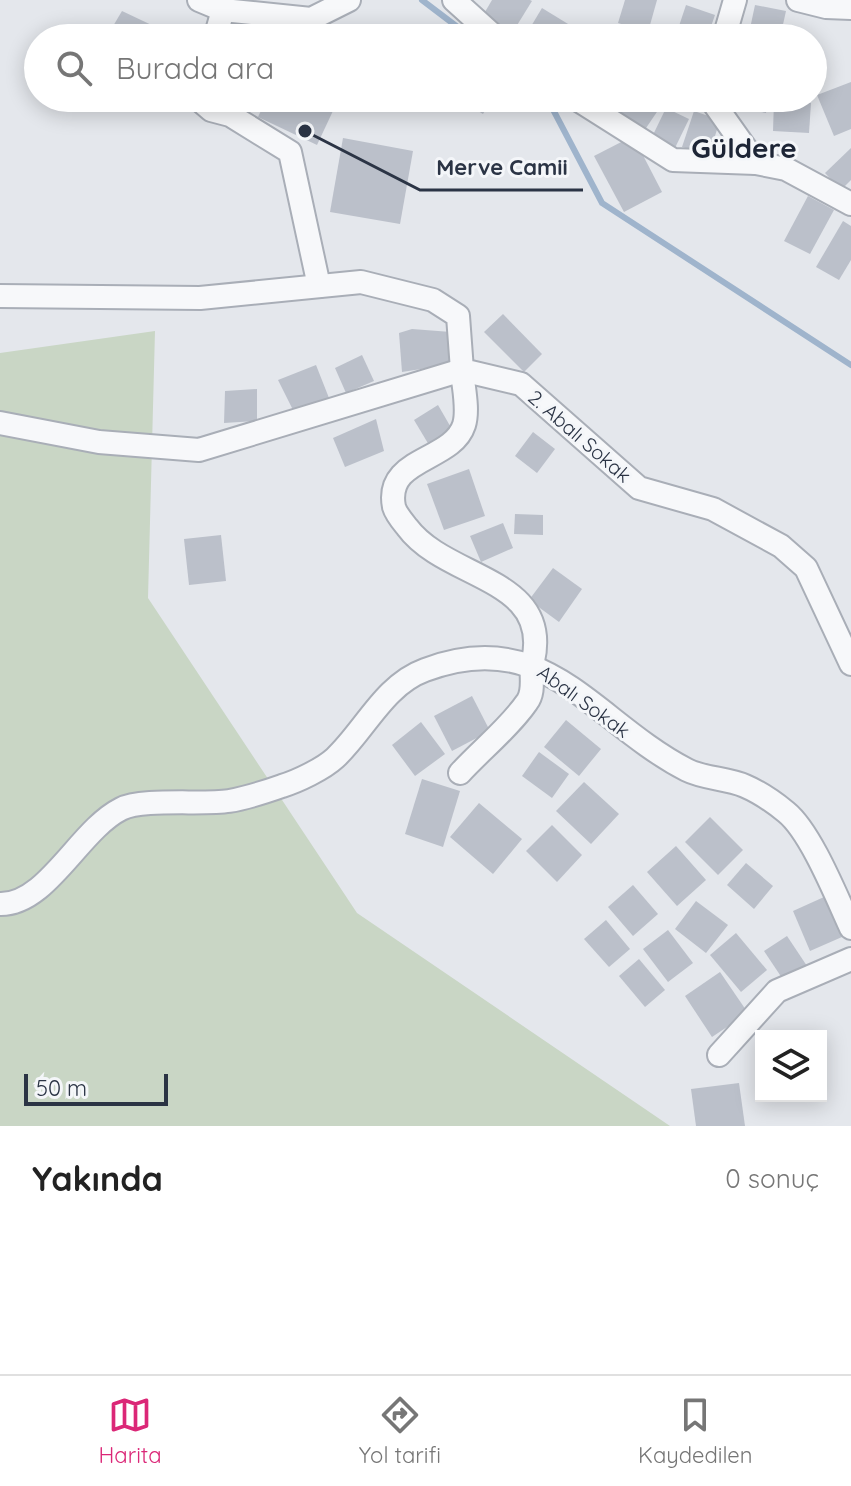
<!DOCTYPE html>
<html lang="tr">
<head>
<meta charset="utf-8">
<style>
  body { margin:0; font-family:Quicksand,sans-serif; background:#f2f2f2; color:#222 }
  .controls { position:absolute; right:24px; bottom:24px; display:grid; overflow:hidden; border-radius:0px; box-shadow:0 4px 20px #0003 }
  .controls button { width:72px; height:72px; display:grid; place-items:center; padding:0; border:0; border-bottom:2px solid #e0e0e0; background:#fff; color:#222; font:40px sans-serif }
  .scale { position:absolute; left:24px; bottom:20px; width:144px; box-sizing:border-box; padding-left:8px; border:4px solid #2b3445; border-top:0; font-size:22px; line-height:28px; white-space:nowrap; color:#2b3445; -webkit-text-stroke:6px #f4f6f9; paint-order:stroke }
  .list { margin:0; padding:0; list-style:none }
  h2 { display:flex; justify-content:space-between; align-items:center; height:104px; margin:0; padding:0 32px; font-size:34px }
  h2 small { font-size:26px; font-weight:400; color:#767676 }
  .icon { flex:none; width:44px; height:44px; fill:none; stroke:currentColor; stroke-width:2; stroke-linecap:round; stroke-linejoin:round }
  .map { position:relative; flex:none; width:851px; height:1126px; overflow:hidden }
  .search { position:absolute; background:#fff; box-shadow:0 4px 20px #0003; left:24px; right:24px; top:24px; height:88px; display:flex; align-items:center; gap:20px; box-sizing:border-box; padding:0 28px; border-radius:44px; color:#767676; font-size:30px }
  .sheet { height:248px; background:#fff }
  nav { display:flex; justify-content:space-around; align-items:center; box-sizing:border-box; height:112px; border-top:2px solid #e0e0e0; background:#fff; font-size:22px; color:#767676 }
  nav a { display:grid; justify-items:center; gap:4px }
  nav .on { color:#db2777 }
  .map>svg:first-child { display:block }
</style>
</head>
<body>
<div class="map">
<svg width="851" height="1126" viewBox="0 0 851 1126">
  <rect width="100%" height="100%" fill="#e4e7ec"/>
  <path fill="#c9d6c5" d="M155,331l-7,267 209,315 313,213h-670v-773z"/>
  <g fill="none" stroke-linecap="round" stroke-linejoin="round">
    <g stroke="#9fb4cc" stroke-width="6">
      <path d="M422,0l50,38"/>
      <path d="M547,98l55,105 249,162"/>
    </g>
  </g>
  <g fill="#bbc0ca">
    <path d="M492,0h38l2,1 -21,34 -29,-18z"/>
    <path d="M625,0h32l-9,32 -30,-9z"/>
    <path d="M686,5l29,10 -8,23h-32z"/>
    <path d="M755,5l31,6 -6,27h-32z"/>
    <path d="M542,8l44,27 -2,3h-60z"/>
    <path d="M122,11l57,27h-73z"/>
    <path d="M851,82v47l-17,7 -17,-41z"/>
    <path d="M267,98h72l-22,47 -59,-28z"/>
    <path d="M457,98h35l-9,16z"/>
    <path d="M623,98h32l8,5 -19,28 -30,-20z"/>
    <path d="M731,98h38l-3,15 -36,-7z"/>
    <path d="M774,101l37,2 -2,30 -36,-2z"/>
    <path d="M666,108l23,11 -15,31 -23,-11z"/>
    <path d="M694,111l26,9 -11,35 -27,-8z"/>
    <path d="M633,136l29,56 -38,20 -30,-56z"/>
    <path d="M343,138l70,13 -13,73 -70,-12z"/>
    <path d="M851,148v32l-10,10 -16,-17z"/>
    <path d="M808,196l26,14 -24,44 -26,-13z"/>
    <path d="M843,221l8,5v34l-12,20 -23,-13z"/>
    <path d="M503,314l39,40 -18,18 -40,-40z"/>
    <path d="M412,329l39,3 2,32 -51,8 -3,-39z"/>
    <path d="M362,355l12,26 -28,12 -11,-25z"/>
    <path d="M316,365l13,33 -36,12 -15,-30z"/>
    <path d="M257,389v32l-33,2 1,-32z"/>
    <path d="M438,405l15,26 -24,14 -15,-25z"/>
    <path d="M376,419l8,32 -39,16 -12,-29z"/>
    <path d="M533,432l22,17 -18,24 -22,-17z"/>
    <path d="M469,469l16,47 -41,14 -17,-46z"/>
    <path d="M515,514l28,1v20l-29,-1z"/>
    <path d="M503,523l10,25 -32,14 -11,-26z"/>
    <path d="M221,535l5,46 -37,4 -5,-46z"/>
    <path d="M553,568l29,21 -23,33 -30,-22z"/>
    <path d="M472,696l18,35 -38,20 -18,-35z"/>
    <path d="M566,720l35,29 -22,27 -35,-29z"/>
    <path d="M421,722l24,32 -30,22 -23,-31z"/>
    <path d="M539,752l30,22 -17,24 -30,-22z"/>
    <path d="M422,779l38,12 -17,56 -38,-13z"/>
    <path d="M584,782l35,32 -28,30 -35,-33z"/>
    <path d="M479,803l43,36 -29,35 -43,-37z"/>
    <path d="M710,817l33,33 -25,25 -33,-33z"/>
    <path d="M552,825l30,30 -25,27 -31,-31z"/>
    <path d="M676,846l30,34 -29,26 -30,-34z"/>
    <path d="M746,863l27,23 -19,23 -27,-24z"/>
    <path d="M633,885l25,29 -25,22 -25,-29z"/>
    <path d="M824,897l18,40 -32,14 -17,-40z"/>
    <path d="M696,901l32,24 -22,28 -31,-24z"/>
    <path d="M606,920l24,29 -21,18 -25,-28z"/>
    <path d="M668,930l25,33 -25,19 -25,-33z"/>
    <path d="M736,933l31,37 -26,22 -31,-37z"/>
    <path d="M787,936l20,30 -23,15 -20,-30z"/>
    <path d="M639,959l26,31 -20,17 -26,-31z"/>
    <path d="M720,972l28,41 -36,24 -27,-41z"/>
    <path d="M739,1083l6,43h-49l-5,-37z"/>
  </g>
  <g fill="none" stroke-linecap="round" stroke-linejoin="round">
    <defs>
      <g id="minor">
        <path d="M199,0l24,10 88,9 38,-19"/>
        <path d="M454,0l42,38"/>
        <path d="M798,0l28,7 25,1"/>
        <path d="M215,38l8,-28"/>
        <path d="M724,38l11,-38"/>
        <path d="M197,98l14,12 19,5 60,37 29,134"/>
        <path d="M575,98l98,62 83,3 30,6 65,35"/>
        <path d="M710,98l46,65"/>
        <path d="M0,296l200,2 161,-16 72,18 25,16 4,54 59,14 118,104 74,21 68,37 25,22 45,96"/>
        <path d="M0,423l99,19 100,8 263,-80c1,16 7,39 2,55 -12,37 -80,32 -70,82 2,7 9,15 13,20 39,53 145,50 126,134 -4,13 3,29 -6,41 -18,26 -46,48 -67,71"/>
        <path d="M0,904c47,1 79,-74 121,-95 21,-11 82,-4 108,-8 18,-3 36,-9 53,-15 16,-5 41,-17 53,-28 30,-28 49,-73 90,-88 121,-46 167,51 262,100 18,9 40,8 58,16 14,6 30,17 41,26 25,20 51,86 65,116"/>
        <path d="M719,1055l58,-64 74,-32"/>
      </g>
    </defs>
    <use href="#minor" stroke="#a9aeb7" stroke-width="26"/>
    <use href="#minor" stroke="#f7f8fa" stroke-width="22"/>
  </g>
  <g text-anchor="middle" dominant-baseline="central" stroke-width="6" stroke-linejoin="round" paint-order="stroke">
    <g font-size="20" fill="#2b3445" stroke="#f4f6f9">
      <text transform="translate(580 436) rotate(41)">2. Abalı Sokak</text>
      <text transform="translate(584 701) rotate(36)">Abalı Sokak</text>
    </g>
    <g font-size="28" font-weight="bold" fill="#1d2536" stroke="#f4f6f9">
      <text x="744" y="147">Güldere</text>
    </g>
  </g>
  <path fill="none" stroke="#2b3445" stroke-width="3" d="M305 131L420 190H583"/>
  <circle fill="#2b3445" stroke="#f4f6f9" stroke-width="3" cx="305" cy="131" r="8"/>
  <g font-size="22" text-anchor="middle" font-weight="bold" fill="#2b3445" stroke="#f4f6f9" stroke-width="6" stroke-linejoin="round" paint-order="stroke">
    <text x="502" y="175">Merve Camii</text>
  </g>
</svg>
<div class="controls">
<button><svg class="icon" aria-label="layers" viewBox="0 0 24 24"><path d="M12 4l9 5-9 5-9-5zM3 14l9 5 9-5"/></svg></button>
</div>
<div class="scale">50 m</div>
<div class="search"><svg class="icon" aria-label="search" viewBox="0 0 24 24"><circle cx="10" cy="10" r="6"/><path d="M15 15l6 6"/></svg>Burada ara</div>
</div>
<section class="sheet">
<h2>Yakında<small>0 sonuç</small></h2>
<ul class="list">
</ul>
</section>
<nav>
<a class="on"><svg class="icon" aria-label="map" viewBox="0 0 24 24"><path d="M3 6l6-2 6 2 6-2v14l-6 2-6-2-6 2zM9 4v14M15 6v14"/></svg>Harita</a>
<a><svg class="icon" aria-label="directions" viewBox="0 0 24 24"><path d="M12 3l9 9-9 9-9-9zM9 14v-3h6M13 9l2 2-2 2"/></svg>Yol tarifi</a>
<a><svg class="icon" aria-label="saved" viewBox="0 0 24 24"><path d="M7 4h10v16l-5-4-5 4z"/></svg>Kaydedilen</a>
</nav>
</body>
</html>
